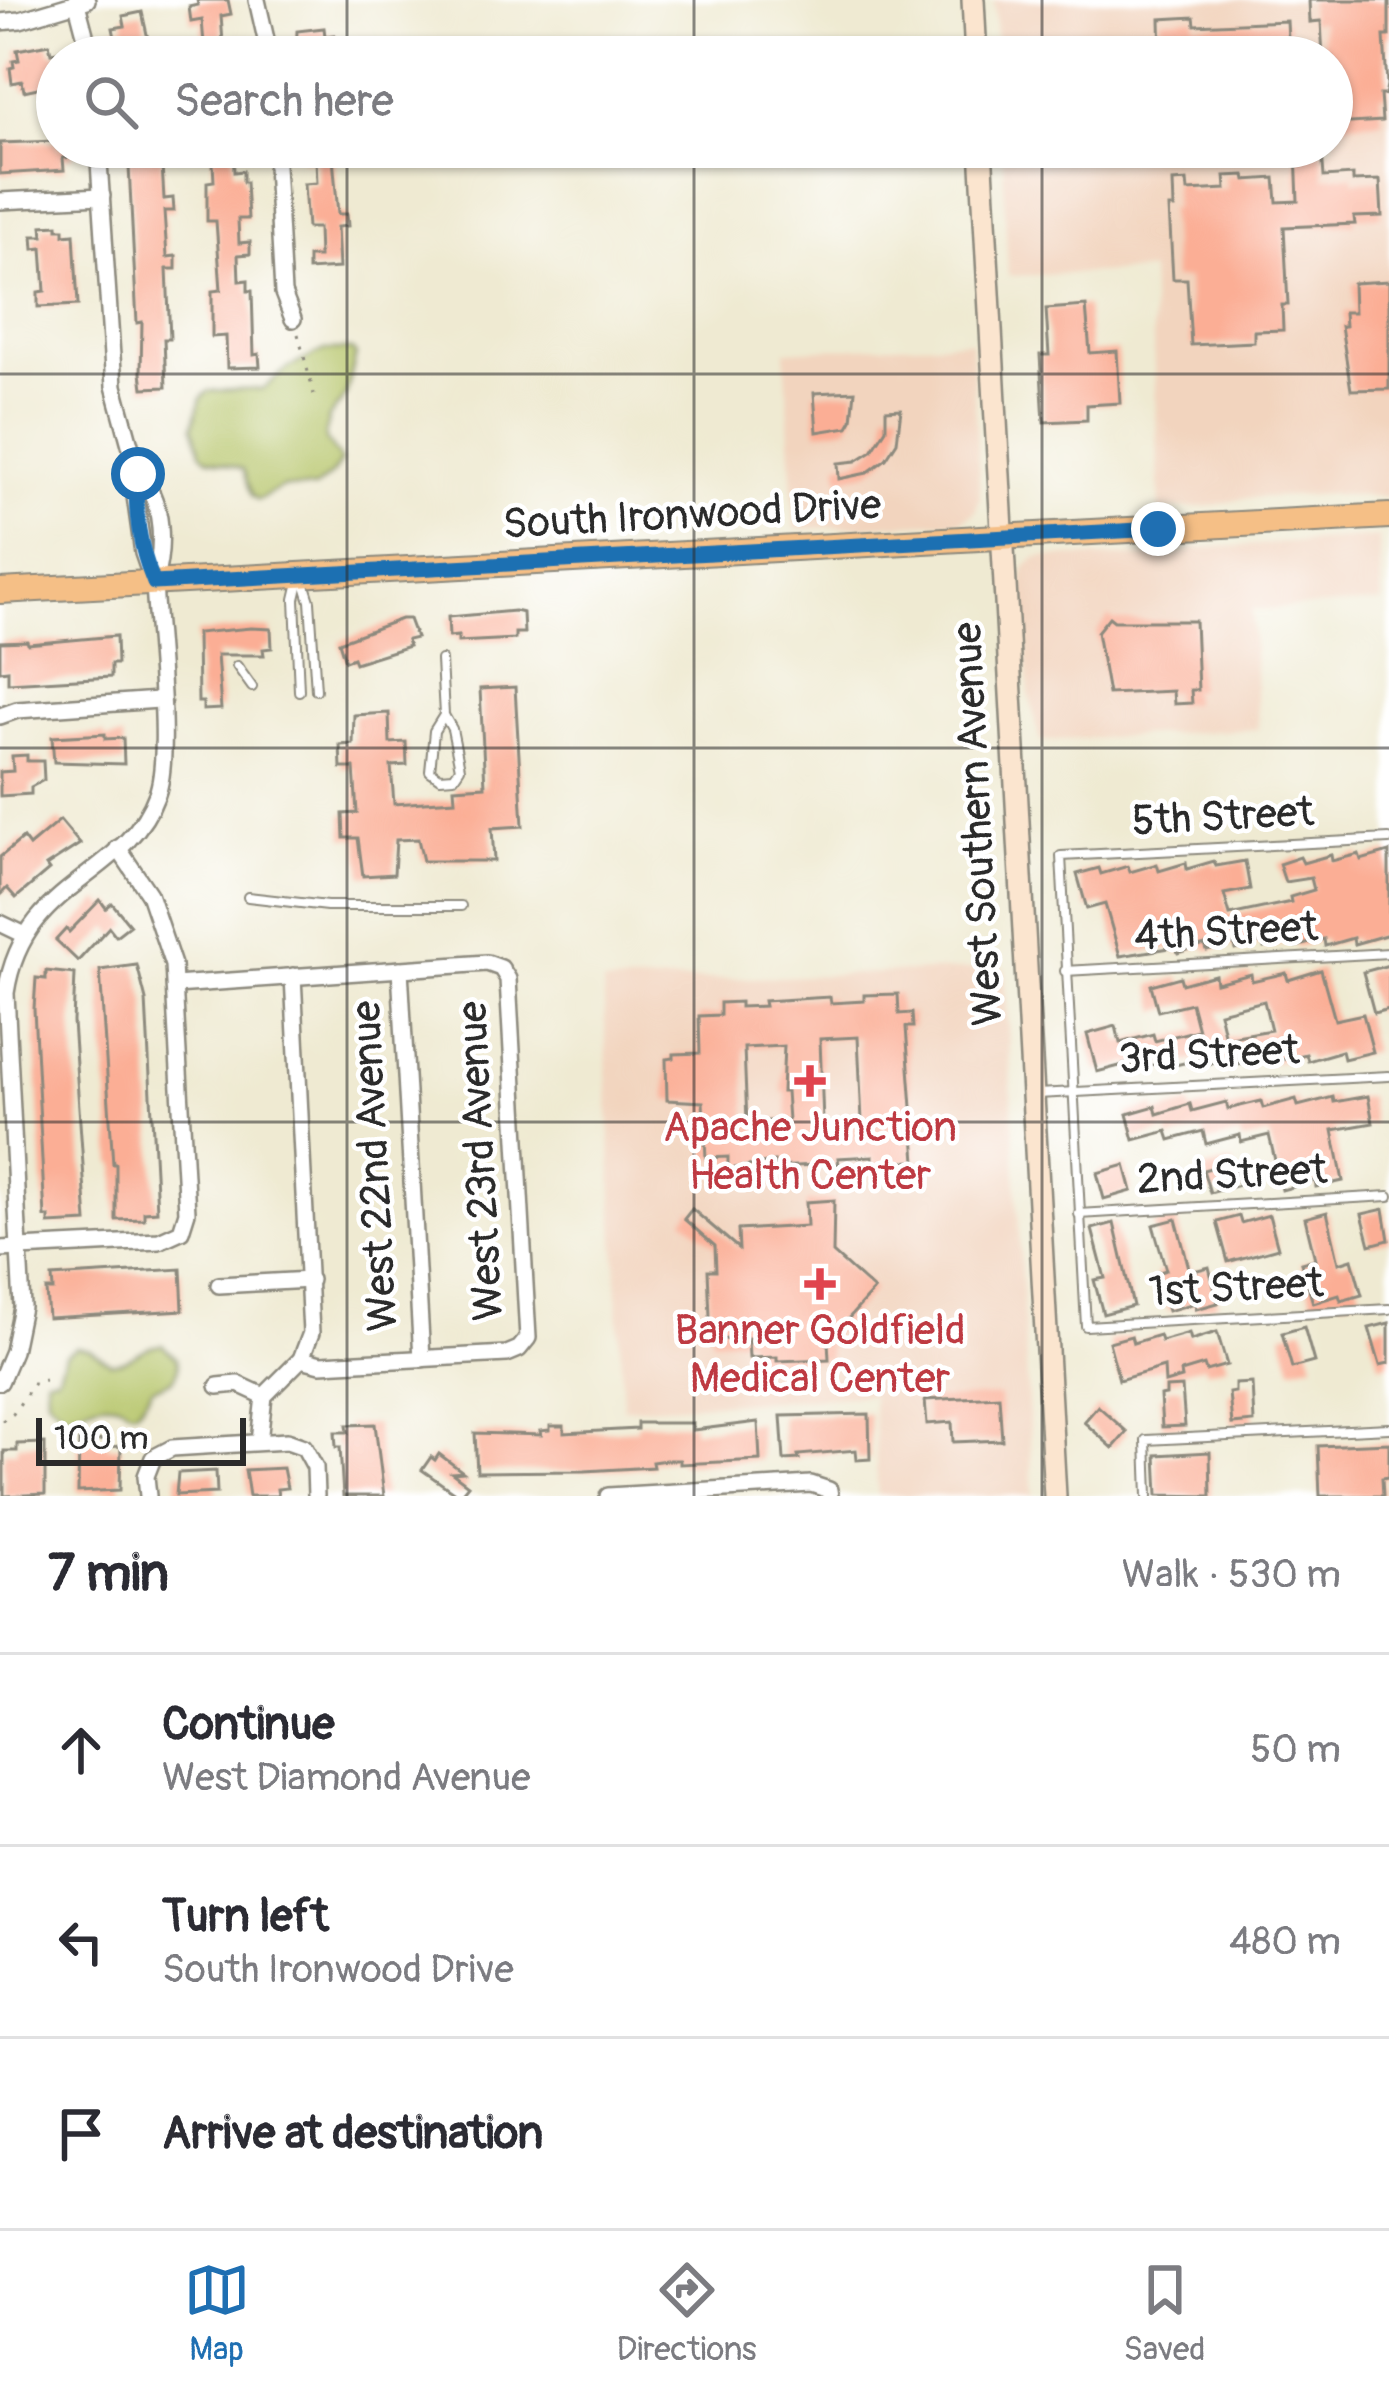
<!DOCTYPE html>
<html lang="en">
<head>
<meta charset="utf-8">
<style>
  body { margin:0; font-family:Pangolin,sans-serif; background:#f7f7f7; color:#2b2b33 }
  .scale { position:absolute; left:36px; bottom:30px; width:210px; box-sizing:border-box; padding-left:12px; border:6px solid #2b2b2b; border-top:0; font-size:33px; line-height:42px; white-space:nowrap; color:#2b2b2b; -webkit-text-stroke:9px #fff; paint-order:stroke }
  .stop { position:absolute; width:36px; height:36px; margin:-27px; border:9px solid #1f6fb2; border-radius:50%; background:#fff }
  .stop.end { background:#1f6fb2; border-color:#fff; box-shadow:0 3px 12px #0008 }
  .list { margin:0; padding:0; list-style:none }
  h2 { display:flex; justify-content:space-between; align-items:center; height:156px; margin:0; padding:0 48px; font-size:51px }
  h2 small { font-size:39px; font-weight:400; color:#7c7c81 }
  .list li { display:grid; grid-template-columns:78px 1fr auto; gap:36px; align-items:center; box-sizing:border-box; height:192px; padding:0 48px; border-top:3px solid #e1e1e2 }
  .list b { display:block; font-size:45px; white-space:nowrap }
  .list p { margin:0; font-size:39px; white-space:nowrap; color:#7c7c81 }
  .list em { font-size:39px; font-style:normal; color:#7c7c81 }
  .icon { flex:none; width:66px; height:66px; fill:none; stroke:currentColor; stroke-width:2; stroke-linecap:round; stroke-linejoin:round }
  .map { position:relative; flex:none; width:1389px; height:1496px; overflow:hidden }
  .search { position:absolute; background:#fff; box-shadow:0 3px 9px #0004; left:36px; right:36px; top:36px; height:132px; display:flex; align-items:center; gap:30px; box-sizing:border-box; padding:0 42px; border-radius:66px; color:#7c7c81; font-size:45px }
  .sheet { height:732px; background:#fff }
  nav { display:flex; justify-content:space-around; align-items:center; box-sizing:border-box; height:168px; border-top:3px solid #e1e1e2; background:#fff; font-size:33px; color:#7c7c81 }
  nav a { display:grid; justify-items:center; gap:6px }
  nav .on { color:#1f6fb2 }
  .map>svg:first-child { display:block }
</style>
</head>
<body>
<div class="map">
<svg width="1389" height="1496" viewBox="0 0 1389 1496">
  <rect width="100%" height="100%" fill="#fff"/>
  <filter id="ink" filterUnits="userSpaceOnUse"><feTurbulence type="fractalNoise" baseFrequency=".00833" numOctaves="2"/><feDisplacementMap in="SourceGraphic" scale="24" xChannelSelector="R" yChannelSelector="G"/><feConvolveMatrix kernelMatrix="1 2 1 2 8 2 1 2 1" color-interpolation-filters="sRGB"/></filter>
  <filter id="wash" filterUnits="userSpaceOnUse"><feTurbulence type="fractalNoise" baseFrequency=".004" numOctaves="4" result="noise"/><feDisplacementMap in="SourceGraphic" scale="48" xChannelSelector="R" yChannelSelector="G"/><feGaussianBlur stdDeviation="2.7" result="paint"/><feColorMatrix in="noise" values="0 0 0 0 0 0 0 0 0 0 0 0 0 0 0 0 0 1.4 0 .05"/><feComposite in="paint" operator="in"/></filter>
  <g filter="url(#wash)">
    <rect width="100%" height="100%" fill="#efead2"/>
    <g fill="#f2d4be">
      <path d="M994,0h395v497l-56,-3 -89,4 -32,8 -52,4 -10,-239 -142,5 -6,-129h330v-90h-335z"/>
      <path d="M971,341l9,155 -4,15 -15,10 -166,8 -10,-178z"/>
      <path d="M1379,537l3,66 -130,7 6,119 -218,12 -11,-48 -6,-114 3,-12 11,-10h135l21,-8z"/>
      <path d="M1005,968l28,528h-155l-6,-101 -249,13 -20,-424z"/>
    </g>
    <g fill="#b5c467" stroke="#707849" stroke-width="3">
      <path d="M325,350h27l4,5 -10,40 -17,23 -4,14 1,8 15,21 -9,13 -18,15 -31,-2 -25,13 -6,-4 -9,-27 -36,-11 -6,-6 -8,-26 8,-28 8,-7 54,-2 25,-21z"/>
      <path d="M162,1345l15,13c5,22 -8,24 -25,30 -24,42 -18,12 -47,14 -13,0 -25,11 -40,12l-18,-16 -1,-21 11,-1 8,-22 11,-7 13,2 22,14c21,-1 30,-17 51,-18z"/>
    </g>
    <g id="blocks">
      <g fill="#fbae95" fill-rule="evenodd">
        <path d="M197,0h31l3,14 -10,2 2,26 13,-1 1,12 -32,3 -3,-36 -11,2 -2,-15 9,-2z"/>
        <path d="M1309,0h80v36h-5l3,49 -2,10h-5l2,26 -47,3 -3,-67h-9l-2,-36 -11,1z"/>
        <path d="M142,12l10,45h-33l-6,-29 12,-2 -2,-10z"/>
        <path d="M1194,17l1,8 92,-4 2,36h-128l-1,-38z"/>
        <path d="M324,28l1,8 9,-1 2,14 -40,6 1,-24z"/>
        <path d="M49,44l2,9 6,-1 -1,32 -32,7 -2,-10 -10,2 -2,-15 4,-1 -1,-6 6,-1 -2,-10z"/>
        <path d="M57,141v6h15l1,10 -10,1 1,12 -64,4v-31z"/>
        <path d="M128,147h33l3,52 9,-1 1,13h-10l3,46 9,-1v13h-9l3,70h-6l2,48 -23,1 -2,-15 1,-51 -5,1z"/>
        <path d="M212,147h21l1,25 9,-1v11h3l2,37h-10l1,24 11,-1v12l-12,1 1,26 9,-1v11h4l2,64 5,-1 1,13 -33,1 -1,-32 -14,1v-46l9,-1 -5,-69h-9v-39l7,-1z"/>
        <path d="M332,147l6,67h9l1,12 -11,1 2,41 -31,2v-13h11l-1,-29h-11l-3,-44 13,-1 -1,-23h-14v-12z"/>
        <path d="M1322,151l2,26 29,-2v6l27,-1 2,36 -28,1 1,7 -71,3 4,78h-6l1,25 -29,1v11l-63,3 -4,-66h-14l-4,-71h5l-1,-26 14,-1 1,10 38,-2 -1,-13 20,-1 1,5 29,-2 2,24 21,-1 -2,-49z"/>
        <path d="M58,225v4h6v6l10,-1 4,71 -40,2v-15l7,-1 -3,-43 -8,1 -1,-13h10l-1,-10z"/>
        <path d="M1389,281v108l-38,1 -10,-64h4l-1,-14h10l-1,-29z"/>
        <path d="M1086,306l4,47 27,-2 3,52 -33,2v15l-43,2 -4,-67h9l-3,-46z"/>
        <path d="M855,391l-3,29 -4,7 -31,5 -3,-39z"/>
        <path d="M901,409l-4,33 -11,17 -19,14 -28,6 -1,-16 18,-2 16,-10 14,-22v-19z"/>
        <path d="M514,611l9,2 1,20h-9v6l-57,3v-6l-9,1 -1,-20z"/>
        <path d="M1109,617l5,4h81l3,69h-7l1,13 -18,1 -1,-13 -65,3 -11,-62z"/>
        <path d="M401,619h8l7,19 -9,2 2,6 -54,17 -2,-5 -8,3 -6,-19z"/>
        <path d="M251,628l20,1 1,19 -9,1 1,6h-47l4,54 -18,1v-8h-5l-1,-69z"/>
        <path d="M116,636l1,28h-6v13l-103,6v-13l-8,1v-29l27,-1 1,3z"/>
        <path d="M515,687l8,139 -31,2 2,33h-71l-5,-22 -22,1 -2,34 -31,2 -5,-38h-14l-1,-24 14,-1 -3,-45h-13l-1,-23 13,-1 1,-29 35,-2 1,30 16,-1 1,23 -16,1 3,38 61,-4 -1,-12 31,-2 -5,-97z"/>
        <path d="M105,734v5l18,-1 1,26 -70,-2 -2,-25z"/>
        <path d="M27,755v6h16l1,19 -13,7v7l-31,2v-24l13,-1 -1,-15z"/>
        <path d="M60,820l20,24 -34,22 3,4 -33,28 -9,-10 -7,7v-38l23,-19 6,8z"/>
        <path d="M1389,852v82l-35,10 -1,-6 -28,8 -1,-7 -28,8 -2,-7 -30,8 -1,-6 -27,8 -2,-6 -27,7 -2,-6 -27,8 -2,-6 -56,9 -15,-52 -18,5 -10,-35 22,-6 2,6 27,-8 2,6 27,-8 2,7 27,-8 1,6 27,-8 2,5 29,-5 5,28 -26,5 6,21 61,-13 -1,-5 24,-7 -3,-12 -26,4 -6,-18 21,-7 3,6 28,-8 1,6 27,-7 2,6z"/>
        <path d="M100,900l6,8 6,-5 18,22 -14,11 -7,-9 -31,34 -22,-21 10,-11 3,3z"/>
        <path d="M137,965l9,35 11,211 -13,1v7l-28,1v-56h-3l-13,-194z"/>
        <path d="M1389,965v44l-15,4 -11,-41z"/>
        <path d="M1321,970l14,50 28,-6 10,38 -29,7 -2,-8 -34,10 -2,-7 -33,8 -1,-5 -35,7 -1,-6 -34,8 -1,-7 -34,8 -1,-6 -34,9 -1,-7 -34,9 -10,-38 29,-8 4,17 33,-9 2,7 43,-11 -7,-27 -33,8 -7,-26 29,-8 2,7 33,-9 1,8 35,-9 1,7 34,-8 2,7zM1264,1001l7,29 -46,8 -6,-26z"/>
        <path d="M46,971l29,3 -2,48 14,200 -38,2v-7h-4l-11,-208 2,-31 10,1z"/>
        <path d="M898,994l1,20 13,-1 1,14h-7l10,134 -43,2v-7l-35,2 1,6 -65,3v-5l-46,7v-12l-22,1 -3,-56 -36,-2 -1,-41 8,-1v-4l26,-1 -1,-37 21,-1v-12l20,-1v5l25,-1 -1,-5 49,-3 17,-1 1,6 33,-2v-6zM858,1037l4,84 -39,2 -3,-84zM784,1046l-2,46h4l2,28 -41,2 -3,-74z"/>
        <path d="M1368,1096l5,27 -40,7 10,51 -27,6 -1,-6 -33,9 -13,-55 -28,7 -1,-7 -34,9 -3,-13 -33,9 -3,-9 -33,9 -7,-26 28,-8 2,8 33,-10 2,7 34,-9 2,7 33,-8 2,7 33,-9 2,7 35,-9 1,5z"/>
        <path d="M1233,1162l6,23 -29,8 -7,-23z"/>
        <path d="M1125,1165l7,26 -28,8 -7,-26z"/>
        <path d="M834,1200l-1,53 41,37 -46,51 1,18 -52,2v-4l-28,1 -1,-20 -37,2 -3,-70h8l-1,-24 -31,-27 8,-10 47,40 -1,-19 69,-4 -1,-24z"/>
        <path d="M1384,1209l5,31 -19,5 -8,-31z"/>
        <path d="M1327,1212l12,51 13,-4 10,36 -21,6 -2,-6 -26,8 -12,-40 14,-4 -10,-41z"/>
        <path d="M1269,1215l9,33 -50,14 -11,-40 22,-6 2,7z"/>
        <path d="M1176,1219l14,53 19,-5 9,36 -22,6 -1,-6 -27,8 -12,-38 10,-3 -13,-45z"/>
        <path d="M1114,1223l19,83 -30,8 -9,-34 11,-2 -13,-49z"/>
        <path d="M181,1269l2,41 -135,8 -2,-28h7l-1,-13z"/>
        <path d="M1389,1323v40l-9,2 -11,-37z"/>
        <path d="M1304,1327l10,35 -22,6 -10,-35z"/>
        <path d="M1217,1332l10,33 -21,6 -2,-6 -23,7 1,6 -17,5 -1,-16 -45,13 -10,-38 22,-6 2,7 26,-8 2,6 28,-8 2,7z"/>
        <path d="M1252,1383l2,39 -22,2 -3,-31 6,-1v-8z"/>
        <path d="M1182,1387l3,39 -23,1 -2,-31 6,-1v-7z"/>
        <path d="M999,1396l3,44 -49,2 -1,-20 -25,2 -2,-24z"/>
        <path d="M1098,1406l29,26 -14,16 -29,-26z"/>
        <path d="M869,1414l1,45 -13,1 -1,-10 -58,5 1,4 -15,1 -3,-44z"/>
        <path d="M758,1422l2,38 -80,4v-4h-14l-14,2 1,5 -68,4 -108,1 -2,-39 66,2 -1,-4 10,-1v-4h14v7l73,-4v-6h56v7z"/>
        <path d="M375,1424l9,72h-41l-3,-49h-4l-1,-15h13l-1,-7z"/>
        <path d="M107,1440l1,7 13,-1 -1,44 -42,2 1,-51z"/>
        <path d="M45,1443v51l-41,2v-45h13v-7z"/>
        <path d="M1389,1443v34l-7,1 1,18h-63l-2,-50z"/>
        <path d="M1210,1452l1,44 -53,-1 -2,-40z"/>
        <path d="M439,1454l24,18 -11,1 16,12 -9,11 -37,-26 9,-13 4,3z"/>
        <path d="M283,1468l4,20 -10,1 1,7h-29l-4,-26z"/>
        <path d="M216,1471l1,22 -41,2 2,-22z"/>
      </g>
    </g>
  </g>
  <g filter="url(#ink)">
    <use href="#blocks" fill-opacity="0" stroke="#8d8a7e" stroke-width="3"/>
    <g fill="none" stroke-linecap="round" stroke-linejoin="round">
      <defs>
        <g id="service">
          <path d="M304,582l6,19 6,89"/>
          <path d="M441,660l3,55 -10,16 -4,40 10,7 14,-1 6,-9 -8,-39 -8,-14"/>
          <path d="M237,666l15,21"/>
          <path d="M299,691l-4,-92 4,-17"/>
          <path d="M1389,839l-328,17 25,470 303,-17"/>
          <path d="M248,897l79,9h134"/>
          <path d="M1065,971l324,-18"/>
          <path d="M1037,1094l352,-18"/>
          <path d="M1079,1214l310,-18"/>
          <path d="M1148,1496l-2,-56 243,-12"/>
        </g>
        <g id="minor">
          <path d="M76,0l15,57"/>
          <path d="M257,0l13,57"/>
          <path d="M0,22l20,-2 67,-20"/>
          <path d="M98,147l16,239 24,88 -3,22 8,57 10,29"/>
          <path d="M275,147l8,146 10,26"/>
          <path d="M0,201l102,-5"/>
          <path d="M0,716l17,-6 142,-10"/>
          <path d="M0,923l25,12"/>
          <path d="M400,969l22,390"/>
          <path d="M175,985l312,-22 14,5 7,11 20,359 -9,11 -12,5 -186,10 -20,-5"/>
          <path d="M0,1249l159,-8 22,-10 6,-19 -14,-247 -24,-71 -31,-46"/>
          <path d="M219,1285l91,-5"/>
          <path d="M0,1382l13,-31 9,-44 -16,-314c17,-114 119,-112 151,-199 15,-41 -1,-162 -3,-211 10,-35 11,-82 -16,-109"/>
          <path d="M218,1386l20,-2 26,12"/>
          <path d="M259,1442l5,-46 37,-37 10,-26 -18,-357"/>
          <path d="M148,1496l-2,-20 7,-18 19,-10 115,-7 17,6 11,20 1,29"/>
          <path d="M608,1496l203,-12 18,6 1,6"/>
        </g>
        <g id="secondary">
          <path d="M973,0l3,57"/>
          <path d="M981,147l74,1349"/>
        </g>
        <path id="primary" d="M0,591l1389,-75"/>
      </defs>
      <use href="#service" stroke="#8d8a7e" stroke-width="12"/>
      <use href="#minor" stroke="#8d8a7e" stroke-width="20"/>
      <use href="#secondary" stroke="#8d8a7e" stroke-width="26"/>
      <use href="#primary" stroke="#8d8a7e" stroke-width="28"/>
      <g stroke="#8d8a7e" stroke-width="3" stroke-dasharray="3 9" stroke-linecap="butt">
        <path d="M298,334l18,68"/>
        <path d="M2,1421l11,-7 21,-31 11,-3"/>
      </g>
      <use href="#service" stroke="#fff" stroke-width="8"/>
      <use href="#minor" stroke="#fff" stroke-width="15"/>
      <use href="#secondary" stroke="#fbe5cf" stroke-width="21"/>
      <use href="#primary" stroke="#f5bf86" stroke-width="24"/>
    </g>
  </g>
  <g fill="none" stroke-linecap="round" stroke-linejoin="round" filter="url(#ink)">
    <path stroke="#1f6fb2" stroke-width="15" d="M138,474c-5,36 2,75 16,109l1004,-54"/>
  </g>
  <path fill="none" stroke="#2b2b2b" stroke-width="3" stroke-opacity="0.55" d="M347,0v57M694,0v57M1042,0v57M347,147v1349M694,147v1349M1042,147v1349M0,374h1389M0,748h1389M0,1122h1389"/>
  <g fill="#e0444e" stroke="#fff" stroke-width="4.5">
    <path d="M804 1063h12v12h12v12h-12v12h-12v-12h-12v-12h12z"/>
    <path d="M814 1266h12v12h12v12h-12v12h-12v-12h-12v-12h12z"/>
  </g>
  <g text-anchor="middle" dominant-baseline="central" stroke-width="9" stroke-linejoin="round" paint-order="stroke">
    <g font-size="42" fill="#2b2b2b" stroke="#fff">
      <text transform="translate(692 515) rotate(-3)">South Ironwood Drive</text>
      <text transform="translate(1223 817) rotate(-3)">5th Street</text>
      <text transform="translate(978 824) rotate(-93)">West Southern Avenue</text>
      <text transform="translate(1226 932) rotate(-3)">4th Street</text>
      <text transform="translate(1209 1055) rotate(-3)">3rd Street</text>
      <text transform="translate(481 1161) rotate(-93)">West 23rd Avenue</text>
      <text transform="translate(375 1166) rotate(-93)">West 22nd Avenue</text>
      <text transform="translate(1232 1175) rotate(-3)">2nd Street</text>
      <text transform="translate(1236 1288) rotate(-3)">1st Street</text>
    </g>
    <g font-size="42" fill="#be3a42" stroke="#fff">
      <text x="810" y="1128">Apache Junction<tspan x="810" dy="48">Health Center</tspan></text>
      <text x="820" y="1331">Banner Goldfield<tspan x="820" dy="48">Medical Center</tspan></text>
    </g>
  </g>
</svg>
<div class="scale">100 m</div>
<div class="stop" style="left:138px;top:474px"></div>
<div class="stop end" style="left:1158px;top:529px"></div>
<div class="search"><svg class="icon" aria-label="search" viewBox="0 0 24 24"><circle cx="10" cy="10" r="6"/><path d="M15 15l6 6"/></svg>Search here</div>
</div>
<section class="sheet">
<h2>7 min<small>Walk · 530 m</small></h2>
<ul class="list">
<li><svg class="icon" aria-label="ahead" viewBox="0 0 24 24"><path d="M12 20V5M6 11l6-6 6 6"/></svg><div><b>Continue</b><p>West Diamond Avenue</p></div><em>50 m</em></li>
<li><svg class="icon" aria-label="left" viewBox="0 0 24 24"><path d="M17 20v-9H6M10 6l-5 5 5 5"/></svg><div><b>Turn left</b><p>South Ironwood Drive</p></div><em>480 m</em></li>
<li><svg class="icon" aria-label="arrive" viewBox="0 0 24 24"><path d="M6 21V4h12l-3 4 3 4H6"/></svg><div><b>Arrive at destination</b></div></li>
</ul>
</section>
<nav>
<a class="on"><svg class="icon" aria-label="map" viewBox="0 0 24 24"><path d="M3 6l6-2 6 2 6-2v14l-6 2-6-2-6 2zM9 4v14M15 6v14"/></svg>Map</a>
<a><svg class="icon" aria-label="directions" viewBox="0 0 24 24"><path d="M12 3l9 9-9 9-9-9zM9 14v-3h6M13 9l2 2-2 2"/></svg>Directions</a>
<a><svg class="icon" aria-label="saved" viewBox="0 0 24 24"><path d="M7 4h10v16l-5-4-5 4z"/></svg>Saved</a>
</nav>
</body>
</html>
